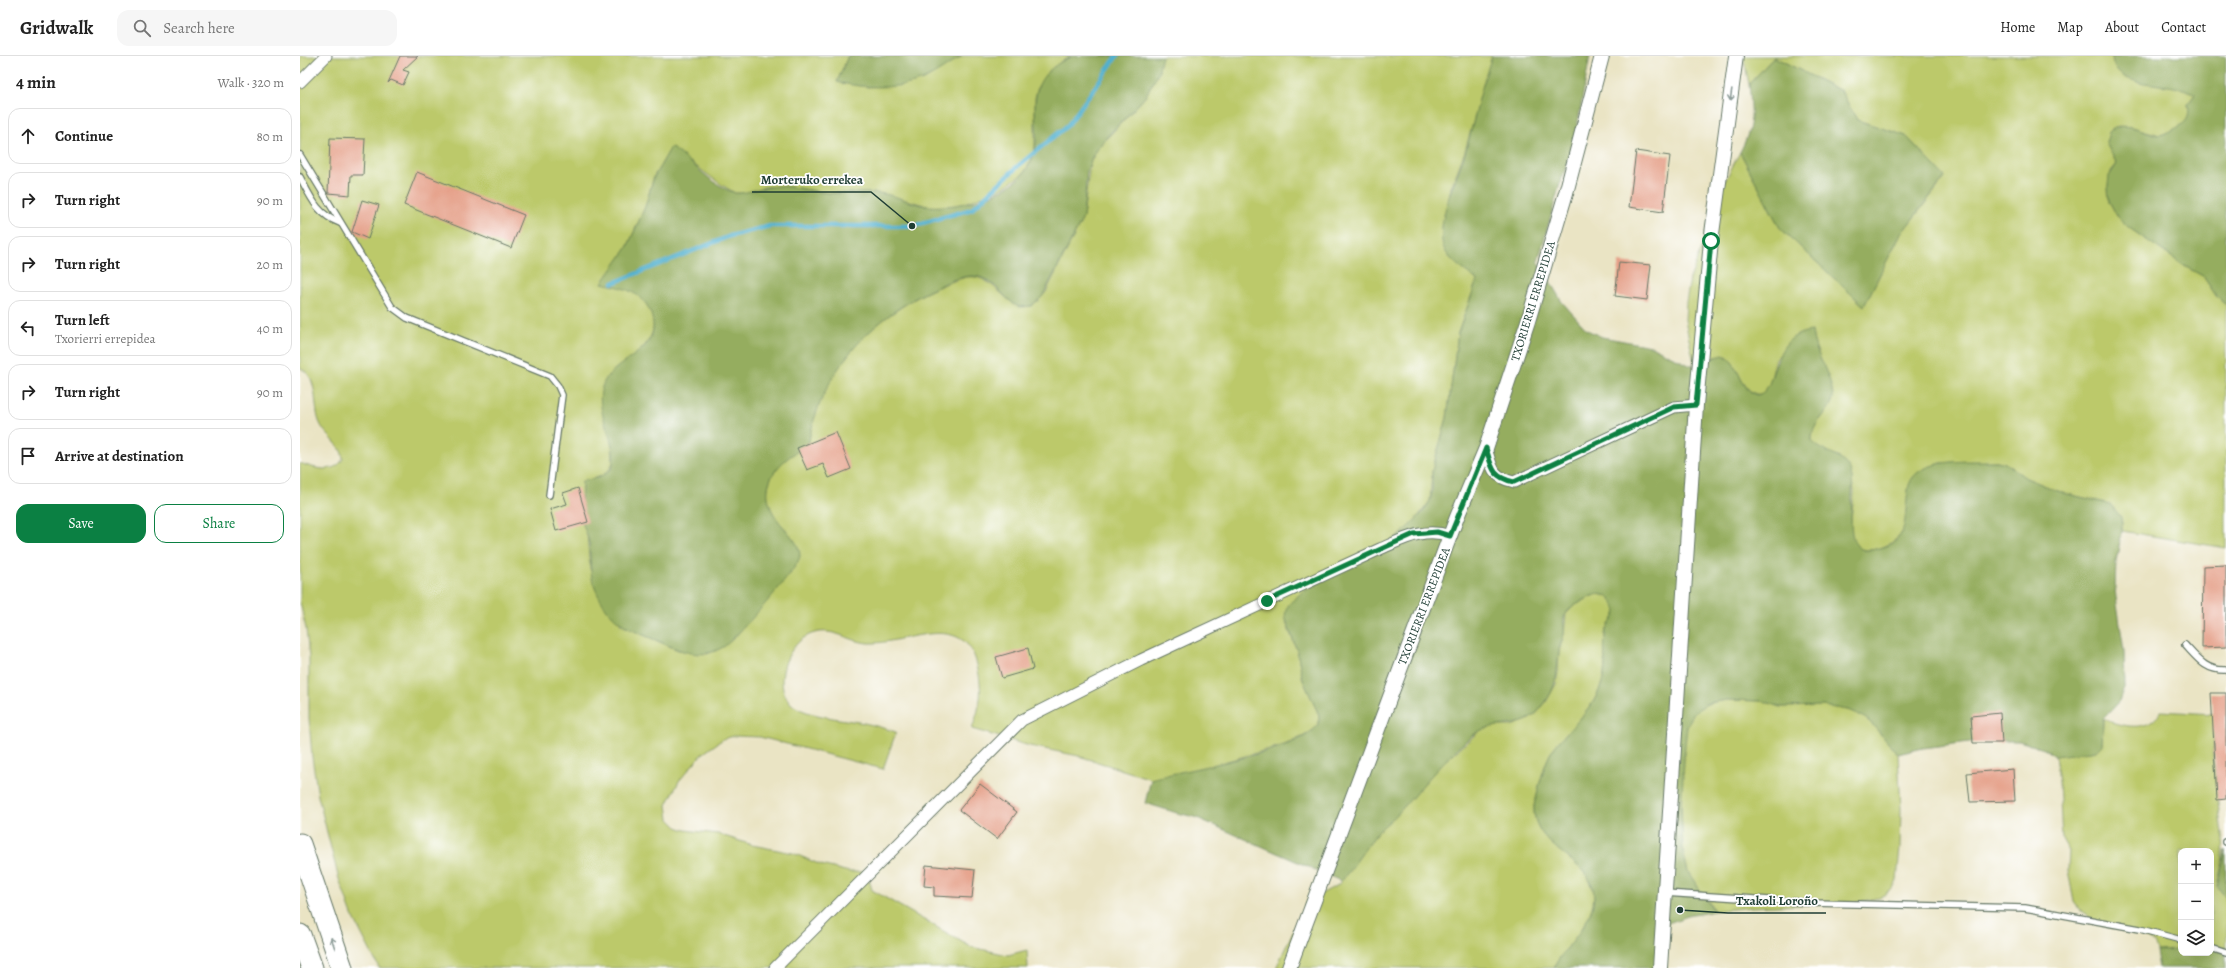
<!DOCTYPE html>
<html lang="en">
<head>
<meta charset="utf-8">
<style>
  body { margin:0; font-family:Alegreya,serif; background:#f6f6f6; color:#222 }
  .controls { position:absolute; right:12px; bottom:12px; display:grid; overflow:hidden; border-radius:8px; box-shadow:0 4px 16px #0002 }
  .controls button { width:36px; height:36px; display:grid; place-items:center; padding:0; border:0; border-bottom:1px solid #e0e0e0; background:#fff; color:#222; font:20px sans-serif }
  .stop { position:absolute; width:12px; height:12px; margin:-9px; border:3px solid #0b8043; border-radius:50%; background:#fff }
  .stop.end { background:#0b8043; border-color:#fff; box-shadow:0 1px 4px #0008 }
  .list { margin:0; padding:0; list-style:none }
  h2 { display:flex; justify-content:space-between; align-items:center; height:52px; margin:0; padding:0 16px; font-size:17px }
  h2 small { font-size:13px; font-weight:400; color:#767676 }
  .list li { display:grid; grid-template-columns:26px 1fr auto; gap:12px; align-items:center; box-sizing:border-box; height:56px; margin:0 8px 8px; padding:0 8px; border:1px solid #e0e0e0; border-radius:12px }
  .list b { display:block; font-size:15px; white-space:nowrap }
  .list p { margin:0; font-size:13px; white-space:nowrap; color:#767676 }
  .list em { font-size:13px; font-style:normal; color:#767676 }
  .actions { display:flex; gap:8px; padding:12px 16px }
  .actions a { flex:1; padding:9px 0; border:1px solid #0b8043; border-radius:12px; text-align:center; font-size:14px; color:#0b8043 }
  .actions .main { background:#0b8043; color:#fff }
  .icon { flex:none; width:22px; height:22px; fill:none; stroke:currentColor; stroke-width:2; stroke-linecap:round; stroke-linejoin:round }
  .map { position:relative; flex:none; width:1926px; height:912px; overflow:hidden }
  header { display:flex; align-items:center; gap:24px; box-sizing:border-box; height:56px; padding:0 20px; background:#fff; border-bottom:1px solid #e0e0e0 }
  header strong { font-size:19px }
  nav { display:flex; gap:22px; margin-inline-start:auto; font-size:14px }
  .search { width:280px; height:36px; background:#f6f6f6; display:flex; align-items:center; gap:10px; box-sizing:border-box; padding:0 14px; border-radius:12px; color:#767676; font-size:15px }
  main { display:flex }
  aside { flex:1; background:#fff }
  .map>svg:first-child { display:block }
</style>
</head>
<body>
<header>
<strong>Gridwalk</strong>
<div class="search"><svg class="icon" aria-label="search" viewBox="0 0 24 24"><circle cx="10" cy="10" r="6"/><path d="M15 15l6 6"/></svg>Search here</div>
<nav><a>Home</a><a>Map</a><a>About</a><a>Contact</a></nav>
</header>
<main>
<aside>
<h2>4 min<small>Walk · 320 m</small></h2>
<ul class="list">
<li><svg class="icon" aria-label="ahead" viewBox="0 0 24 24"><path d="M12 20V5M6 11l6-6 6 6"/></svg><div><b>Continue</b></div><em>80 m</em></li>
<li><svg class="icon" aria-label="right" viewBox="0 0 24 24"><path d="M7 20v-9h11M14 6l5 5-5 5"/></svg><div><b>Turn right</b></div><em>90 m</em></li>
<li><svg class="icon" aria-label="right" viewBox="0 0 24 24"><path d="M7 20v-9h11M14 6l5 5-5 5"/></svg><div><b>Turn right</b></div><em>20 m</em></li>
<li><svg class="icon" aria-label="left" viewBox="0 0 24 24"><path d="M17 20v-9H6M10 6l-5 5 5 5"/></svg><div><b>Turn left</b><p>Txorierri errepidea</p></div><em>40 m</em></li>
<li><svg class="icon" aria-label="right" viewBox="0 0 24 24"><path d="M7 20v-9h11M14 6l5 5-5 5"/></svg><div><b>Turn right</b></div><em>90 m</em></li>
<li><svg class="icon" aria-label="arrive" viewBox="0 0 24 24"><path d="M6 21V4h12l-3 4 3 4H6"/></svg><div><b>Arrive at destination</b></div></li>
</ul>
<div class="actions"><a class="main">Save</a><a>Share</a></div>
</aside>
<div class="map">
<svg width="1926" height="912" viewBox="0 0 1926 912">
  <rect width="100%" height="100%" fill="#fff"/>
  <filter id="ink" filterUnits="userSpaceOnUse"><feTurbulence type="fractalNoise" baseFrequency=".025" numOctaves="2"/><feDisplacementMap in="SourceGraphic" scale="8" xChannelSelector="R" yChannelSelector="G"/><feConvolveMatrix kernelMatrix="1 2 1 2 8 2 1 2 1" color-interpolation-filters="sRGB"/></filter>
  <filter id="wash" filterUnits="userSpaceOnUse"><feTurbulence type="fractalNoise" baseFrequency=".012" numOctaves="4" result="noise"/><feDisplacementMap in="SourceGraphic" scale="16" xChannelSelector="R" yChannelSelector="G"/><feGaussianBlur stdDeviation="0.9" result="paint"/><feColorMatrix in="noise" values="0 0 0 0 0 0 0 0 0 0 0 0 0 0 0 0 0 1.4 0 .05"/><feComposite in="paint" operator="in"/></filter>
  <g filter="url(#wash)">
    <rect width="100%" height="100%" fill="#eae4c4"/>
    <g fill="#bcc96b" stroke="#6e8350">
      <path d="M0,0h548l-11,26 31,5 39,-3 19,-5 36,-23h111l-12,5 -23,25 -3,12v49l-4,14 -8,13 -24,16 -40,15 -27,2 -48,-13 -54,-1 -47,-7 -19,1 -20,6h-9l-13,-8 -51,-37 -17,28 -9,31 -18,41 -24,35c10,3 23,3 32,10 8,5 14,13 17,22 9,27 -24,45 -41,59l2,88c-5,15 -17,16 -31,19v40l5,13 3,35 31,56 57,25 29,4 12,-5 14,-10 58,-66 8,-24c-6,-14 -19,-23 -27,-37 -15,-31 10,-54 36,-67 4,-26 14,-54 29,-76 25,-40 80,-78 126,-91 38,-11 48,58 83,14l37,-74 7,-55 8,-15 47,-51 6,-11 10,-30h331l-27,95 -15,39 -2,66 29,24 -19,53 -11,85 -15,53 -2,30 -20,26 -124,95 11,29 6,29 16,35v6l-3,7 -12,8 -20,9 -71,20 -62,14 -72,-23 -49,-10 -58,-17c9,-25 11,-38 5,-64 -13,-56 -73,-20 -109,-22 -21,-2 -37,-18 -59,-8 -23,10 -39,53 -15,71 16,11 50,13 70,17 11,2 21,6 32,9l-13,37 -123,-32 -26,-1 -11,3 -22,16 -22,26 -12,24 2,14 8,8 8,3 33,4 34,11 41,8 28,12 28,7h18l5,18 99,57 37,8 19,-5 1,18h-649l-27,-53 -14,-39 -20,-80 -6,-39 -3,-39v-61l-3,-28 -6,-27v-139c13,5 34,12 43,-4 -1,-16 -19,-23 -24,-38 -6,-17 0,-44 -19,-53z"/>
      <path d="M1443,0h369l1,7 52,21 20,4 10,6 -7,10 2,10 -3,7 -6,6 -20,8 -30,-8 -13,-1 -12,17 11,21 -6,7 -3,15 1,15 8,15 11,11 58,40 17,9 14,21 9,8v243l-104,-17v-9l-12,-18 -47,-11 -37,-15 -21,-15 -8,-2 -57,2 -40,73c-9,8 -18,13 -31,14 -30,2 -14,-44 -15,-60 -2,-10 -10,-23 -14,-32l-22,-9 -6,-7c-2,-20 17,-26 19,-41 3,-25 -17,-45 -19,-70l-36,27 -7,28 -8,8c-17,3 -23,-29 -34,-38l-13,1 -19,11 -10,-48 1,-18 4,-23 13,-36 10,-39 27,-52 40,76 84,78 36,-71 45,-57 -39,-42 -49,-16 -16,-29 -67,-34 -25,27z"/>
      <path d="M1296,538c13,0 18,6 20,18 -2,8 -11,15 -11,24 -2,24 4,34 -8,59 -11,23 -34,37 -47,59 -5,10 -8,21 -11,32 -1,6 -4,13 -5,20 -3,47 69,54 59,98 -5,23 -28,44 -40,64h-277l31,-67 31,-16 40,-54 23,-21 37,-43 43,-37 11,-4h19l17,-6 7,-5 11,-13 10,-18 2,-12 1,-21 5,-17 2,-20 8,-8z"/>
      <path d="M1427,644l36,1 17,6 43,-1 25,4 14,6 8,6 28,32 3,55 -1,38 -3,33 -4,8 -9,7 -10,4 -22,4 -101,4 -37,4c-7,-17 -24,-29 -29,-47 -6,-22 -5,-128 5,-146 8,-14 23,-16 37,-18z"/>
      <path d="M1860,655l54,3 -1,46 9,75c4,14 -1,35 -5,51l9,12v50h-15v-97h-30v99l-25,1 -3,-8 -7,-6 -44,-11 -21,-14 -7,-10 -6,-32 1,-19 -7,-12 -3,-58 -4,-25 41,-5 6,-8 1,-24c17,7 48,15 57,-8z"/>
    </g>
    <g fill="#95ad5f" stroke="#5a754a">
      <path d="M548,0h114c-12,8 -24,17 -37,23 -24,11 -63,9 -88,3z"/>
      <path d="M773,0h89l-4,18 -13,23 -41,43 -12,17 -5,14 -4,47 -41,79 -11,9 -12,1c-16,-8 -26,-31 -47,-31 -14,0 -30,9 -43,15 -62,30 -110,85 -121,155 -34,16 -55,43 -28,77 8,10 20,20 20,33 -1,13 -63,80 -75,90 -5,3 -11,6 -17,7 -20,4 -39,-8 -57,-15 -29,-11 -44,-21 -56,-50 -6,-15 -4,-30 -6,-45 -1,-8 -6,-15 -7,-23 -2,-13 0,-26 0,-39l19,-4 11,-9c7,-27 -18,-54 -10,-81 8,-29 63,-33 49,-73 -8,-23 -28,-26 -49,-31l25,-35 18,-41 9,-30 17,-30c21,14 40,38 64,46 7,2 34,-8 47,-7 16,1 32,6 48,7 18,1 37,-2 55,1 13,2 24,9 37,11 30,6 81,-8 101,-31 35,-41 -19,-89 50,-118z"/>
      <path d="M1192,0h98l-16,87 -15,44 -21,74 24,41 25,28 15,7 49,9 44,22 12,-8 16,-5c17,7 16,35 34,40 23,-4 10,-60 55,-64 2,23 19,42 21,64 1,17 -23,26 -21,46 11,13 30,13 38,29 9,19 -13,85 21,80 10,-2 21,-4 27,-12 7,-8 7,-19 8,-29 1,-7 1,-16 3,-24 9,-29 63,-23 88,-24l8,2 21,15 37,15 47,11 11,13 1,14 -6,30 -1,29 9,61 1,34 -6,17 -16,17 -1,26 -6,6 -6,1 -35,4 -11,-7 -25,-8h-42l-54,7 -25,6 -28,-32 -8,-6 -14,-6 -25,-4 -43,1 -18,-6 -35,-1 -19,3 -14,9 -7,15 -2,19 -4,62 2,43 5,21 26,39 -26,5 -20,7 -3,45h-112c12,-20 35,-41 40,-64 10,-44 -62,-51 -59,-98 1,-7 4,-14 5,-20 3,-11 6,-22 11,-32 13,-22 36,-36 47,-59 12,-25 6,-35 8,-59 0,-9 9,-16 11,-24 -3,-18 -16,-22 -30,-13 -7,4 -15,8 -20,14 -4,6 -1,14 -2,21 -1,6 -5,12 -5,18 -3,25 -1,34 -18,56 -20,26 -45,10 -68,27 -27,22 -48,48 -71,74 -7,9 -17,15 -24,23 -14,16 -23,34 -37,49l-146,-64 -18,-4 -32,-10 6,-24c34,-10 146,-27 165,-52 3,-4 3,-7 3,-12l-16,-35 -6,-29 -12,-34 1,-8 4,-6 10,-9 100,-59 22,-22 8,-12 2,-9v-21l15,-53 11,-85 19,-53c-11,-9 -30,-20 -34,-34 -7,-28 15,-70 23,-96 9,-32 15,-64 26,-94z"/>
      <path d="M1812,0h114v249l-9,-8 -14,-21 -17,-9 -58,-40 -11,-11 -8,-15 -1,-15 1,-10 8,-12 -11,-21 3,-11c14,-13 34,0 50,3 4,0 8,-3 11,-4 15,-7 21,-11 18,-27l7,-10c-26,-16 -82,-1 -83,-38z"/>
      <path d="M1474,1l67,34 16,29 49,16 39,41 -45,58 -36,71 -84,-78 -40,-76c14,-27 12,-39 9,-68z"/>
      <path d="M1926,794v48l-9,-12z"/>
      <path d="M1911,892h15v20h-67l-3,-17 25,-1v3h30z"/>
    </g>
    <g fill="none" stroke-linecap="round" stroke-linejoin="round">
      <path stroke="#51b0cf" stroke-width="4.5" d="M313,227l117,-47 40,-10h142l60,-17 46,-43 50,-41 49,-69"/>
    </g>
    <g id="blocks">
      <g fill="#e5a089">
        <path d="M100,0h18l-15,14 6,2 -6,13 -12,-5 -3,3z"/>
        <path d="M30,82l35,1 -2,36h-12l-1,20 -22,-2z"/>
        <path d="M1336,95l34,5 -7,56 -34,-5z"/>
        <path d="M117,116l107,43 -13,33 -107,-43z"/>
        <path d="M62,144l17,5 -11,34 -16,-7z"/>
        <path d="M1319,206l32,3 -4,35 -32,-4z"/>
        <path d="M536,376l15,37 -22,9 -6,-14 -16,6 -10,-22z"/>
        <path d="M278,432l10,34 -32,9 -6,-22 17,-5 -4,-11z"/>
        <path d="M1926,509v82l-24,1 1,-82z"/>
        <path d="M728,592l5,21 -31,9 -6,-21z"/>
        <path d="M1911,637h15v106l-9,1z"/>
        <path d="M1700,657l2,30h-29l-2,-27z"/>
        <path d="M1713,713l2,32 -45,1 -3,-29z"/>
        <path d="M680,728l37,28 -20,27 -38,-29z"/>
        <path d="M626,809l49,5 -3,28 -38,-2v-9l-10,-1z"/>
      </g>
    </g>
  </g>
  <g filter="url(#ink)">
    <use href="#blocks" fill-opacity="0" stroke="#676" stroke-width="1"/>
    <g fill="none" stroke-linecap="round" stroke-linejoin="round">
      <defs>
        <g id="service">
          <path d="M0,99l92,152 15,11 143,58 8,10 4,9 -13,100"/>
          <path d="M0,121c11,21 17,37 40,46"/>
          <path d="M1885,589c13,14 21,26 41,25"/>
          <path d="M1925,786h1"/>
          <path d="M1365,837l148,10 212,5 115,21 41,11"/>
          <path d="M1911,892l15,5"/>
        </g>
        <g id="minor">
          <path d="M0,26l26,-26"/>
          <path d="M1186,392c6,20 6,29 28,34l160,-75 22,-2"/>
          <path d="M475,912l247,-248 119,-60 239,-111c24,-10 44,-22 70,-13"/>
        </g>
        <g id="tertiary">
          <path d="M989,912l168,-451 29,-69 42,-127 38,-128 36,-137"/>
          <path d="M1360,912l36,-563 15,-164 25,-185"/>
        </g>
        <g id="motorway">
          <path d="M0,788l42,124"/>
          <path d="M0,879l12,33"/>
        </g>
      </defs>
      <use href="#service" stroke="#676" stroke-width="8"/>
      <use href="#minor" stroke="#676" stroke-width="13"/>
      <use href="#tertiary" stroke="#676" stroke-width="16"/>
      <use href="#motorway" stroke="#676" stroke-width="23"/>
      <use href="#service" stroke="#fff" stroke-width="5.5"/>
      <use href="#minor" stroke="#fff" stroke-width="11"/>
      <use href="#tertiary" stroke="#fff" stroke-width="14"/>
      <use href="#motorway" stroke="#fff" stroke-width="21"/>
    </g>
    <defs><path id="oneway-shaft" d="M-6 0H5M1.5-3L5.5 0L1.5 3" fill="none" stroke-width="1.6" stroke-linecap="round" stroke-linejoin="round"/></defs>
    <g stroke="#8f9e9a">
      <use href="#oneway-shaft" transform="translate(1431 39) rotate(98)"/>
      <use href="#oneway-shaft" transform="translate(33 887) rotate(-109)"/>
    </g>
  </g>
  <g fill="none" stroke-linecap="round" stroke-linejoin="round" filter="url(#ink)">
    <path stroke="#0b8043" stroke-width="5" d="M967,545l147,-67 23,-2 13,4 36,-88c6,20 6,29 28,34l160,-75 22,-2 15,-164"/>
  </g>
  <g text-anchor="middle" dominant-baseline="central" stroke-width="3.5" stroke-linejoin="round" paint-order="stroke">
    <g font-size="12" fill="#1f3d34" stroke="#fff">
      <text transform="translate(1233 245) rotate(-73)">TXORIERRI ERREPIDEA</text>
      <text transform="translate(1124 550) rotate(-69)">TXORIERRI ERREPIDEA</text>
    </g>
  </g>
  <path fill="none" stroke="#1f3d34" stroke-width="1.5" d="M612 170L571 136H452M1380 854L1428 857H1526"/>
  <g fill="#1f3d34" stroke="#fff" stroke-width="1.5">
    <circle cx="612" cy="170" r="4"/>
    <circle cx="1380" cy="854" r="4"/>
  </g>
  <g font-size="13" text-anchor="middle" font-weight="bold" fill="#1f3d34" stroke="#fff" stroke-width="3.5" stroke-linejoin="round" paint-order="stroke">
    <text x="512" y="128">Morteruko errekea</text>
    <text x="1477" y="849">Txakoli Loroño</text>
  </g>
</svg>
<div class="controls">
<button>+</button>
<button>−</button>
<button><svg class="icon" aria-label="layers" viewBox="0 0 24 24"><path d="M12 4l9 5-9 5-9-5zM3 14l9 5 9-5"/></svg></button>
</div>
<div class="stop" style="left:1411px;top:185px"></div>
<div class="stop end" style="left:967px;top:545px"></div>
</div>
</main>
</body>
</html>
